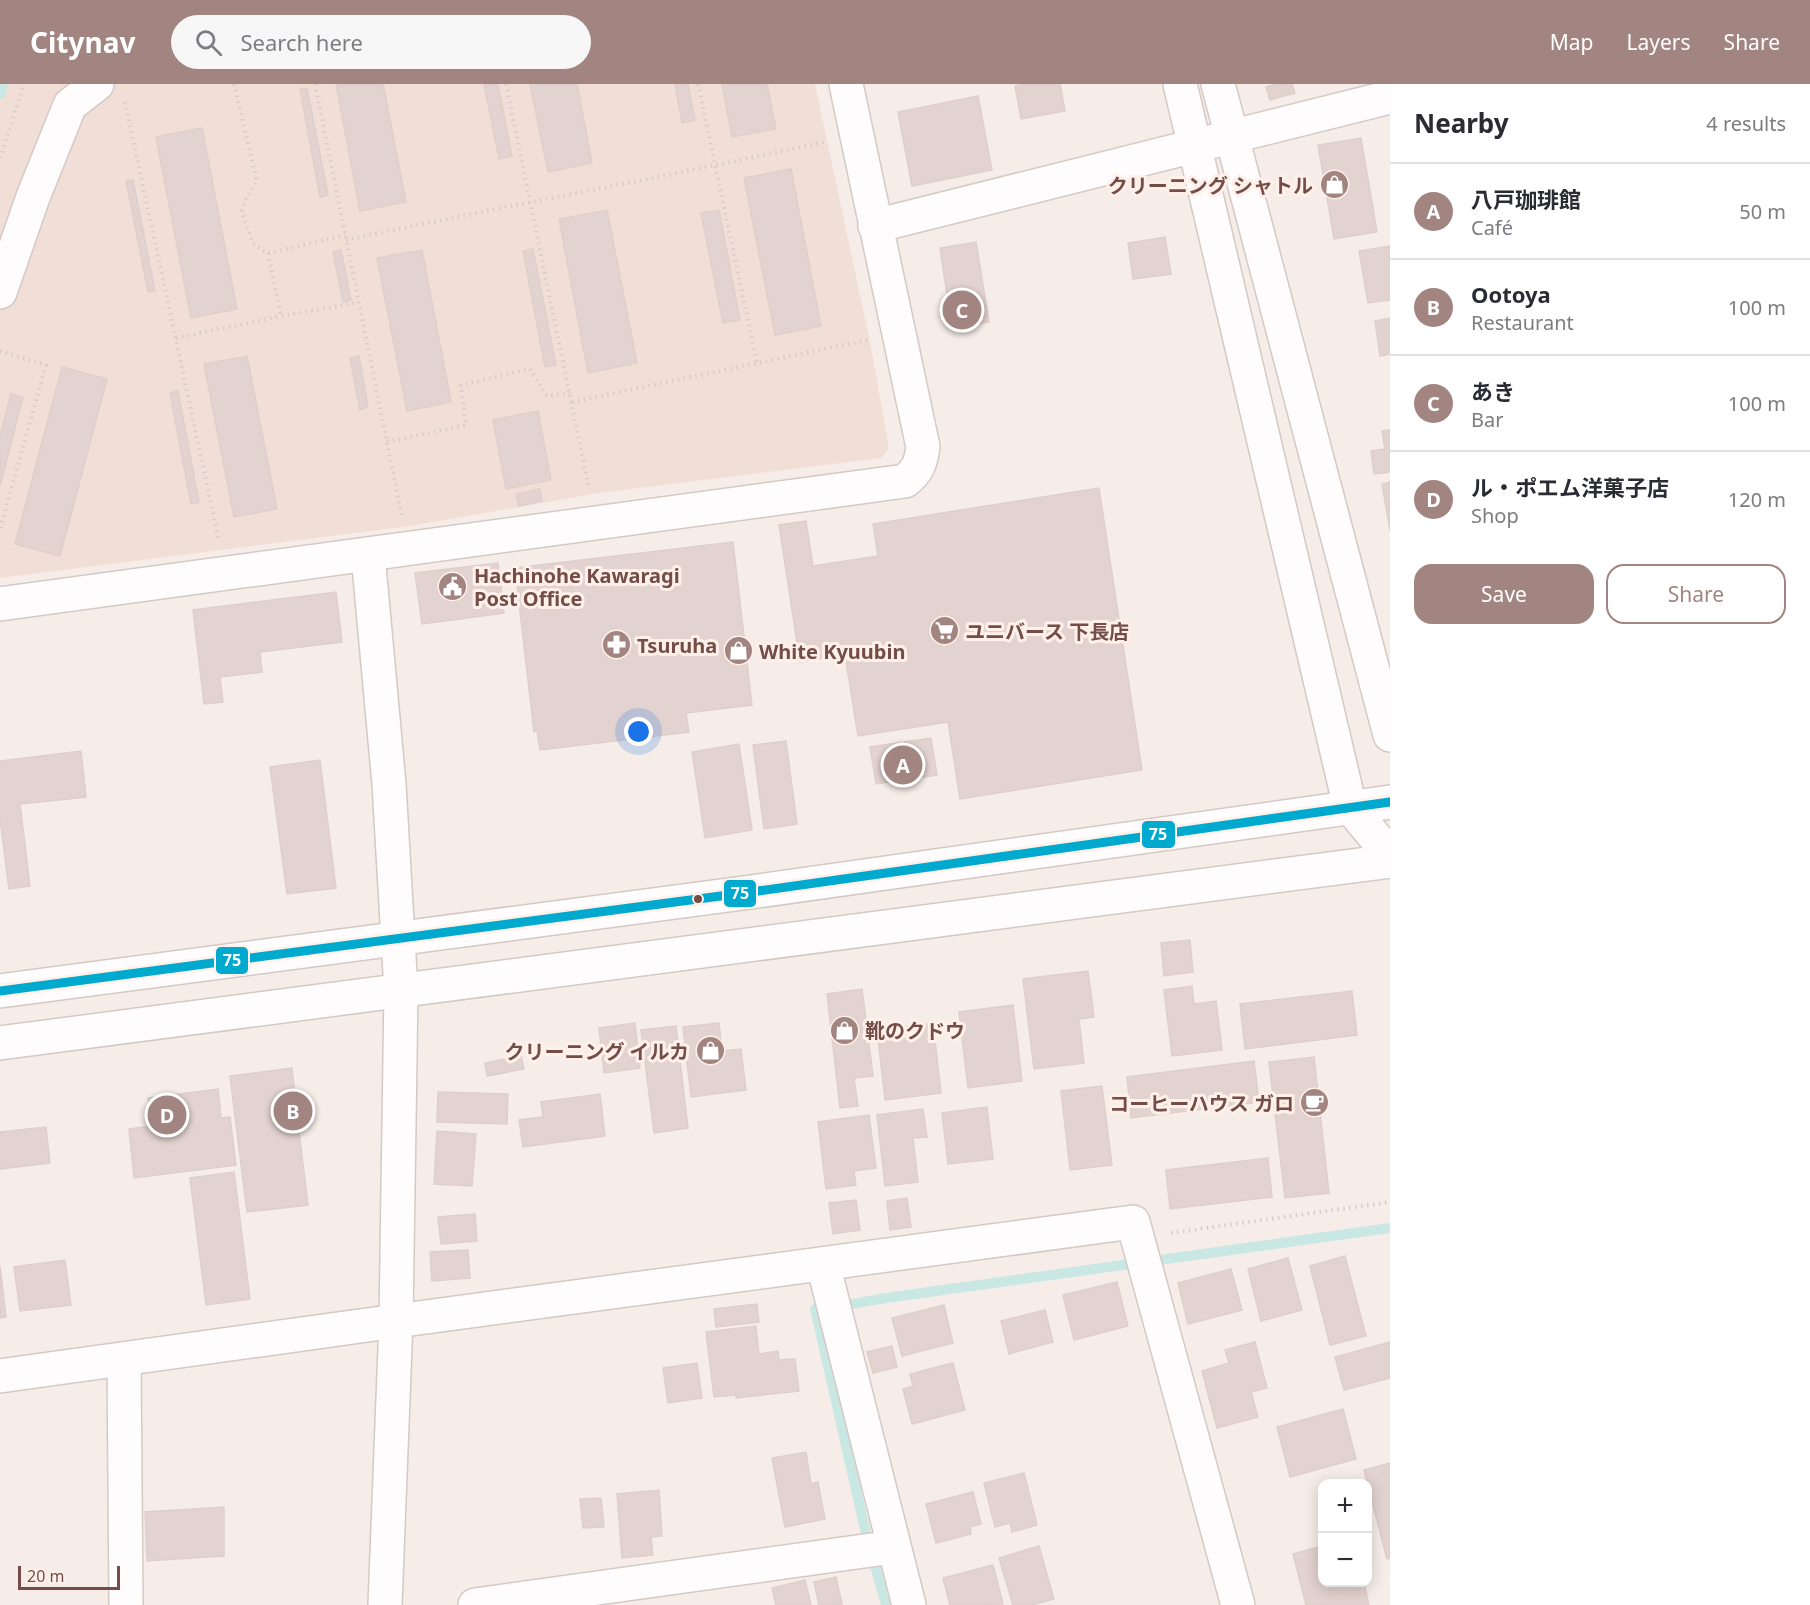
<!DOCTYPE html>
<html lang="en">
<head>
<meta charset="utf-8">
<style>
  body { margin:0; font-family:"Noto Sans","Noto Sans JP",sans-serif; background:#f7f7f7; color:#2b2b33 }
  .controls { position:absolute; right:18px; bottom:18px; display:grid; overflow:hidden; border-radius:12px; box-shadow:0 3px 15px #0003 }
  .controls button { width:54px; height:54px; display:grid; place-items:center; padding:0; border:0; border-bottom:2px solid #e1e1e2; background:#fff; color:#2b2b33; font:30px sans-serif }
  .scale { position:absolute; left:18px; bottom:15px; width:102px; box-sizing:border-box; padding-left:6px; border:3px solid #744d49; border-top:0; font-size:16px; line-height:21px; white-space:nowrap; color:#744d49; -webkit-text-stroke:4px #fff1e9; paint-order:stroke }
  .you { position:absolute; left:639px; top:648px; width:21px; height:21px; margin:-15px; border:4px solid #fff; border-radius:50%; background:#1a73e8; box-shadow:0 0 0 9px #1a73e833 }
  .badge { display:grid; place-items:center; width:39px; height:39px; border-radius:50%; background:#a28581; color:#fff; font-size:20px; font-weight:700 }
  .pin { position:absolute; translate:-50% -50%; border:3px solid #fff; box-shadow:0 2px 6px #0006 }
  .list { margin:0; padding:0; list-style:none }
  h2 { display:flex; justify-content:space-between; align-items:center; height:78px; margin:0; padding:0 24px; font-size:26px }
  h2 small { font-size:20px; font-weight:400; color:#7c7c81 }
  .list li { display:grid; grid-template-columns:39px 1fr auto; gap:18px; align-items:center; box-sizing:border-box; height:96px; padding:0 24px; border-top:2px solid #e1e1e2 }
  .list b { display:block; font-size:22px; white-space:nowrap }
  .list p { margin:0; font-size:20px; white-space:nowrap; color:#7c7c81 }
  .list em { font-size:20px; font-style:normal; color:#7c7c81 }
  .actions { display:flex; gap:12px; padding:18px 24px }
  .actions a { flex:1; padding:14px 0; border:2px solid #a28581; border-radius:18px; text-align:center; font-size:21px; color:#a28581 }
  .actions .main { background:#a28581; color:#fff }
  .icon { flex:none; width:33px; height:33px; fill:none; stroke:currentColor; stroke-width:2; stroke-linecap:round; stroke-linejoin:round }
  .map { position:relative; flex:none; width:1390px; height:1521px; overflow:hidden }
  header { display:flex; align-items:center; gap:36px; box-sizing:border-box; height:84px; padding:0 30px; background:#a28581; color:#fff }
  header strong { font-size:28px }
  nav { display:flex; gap:33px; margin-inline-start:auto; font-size:21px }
  .search { width:420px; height:54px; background:#f7f7f7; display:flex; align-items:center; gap:15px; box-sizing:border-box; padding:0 21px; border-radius:33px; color:#7c7c81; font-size:22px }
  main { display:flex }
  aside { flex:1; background:#fff }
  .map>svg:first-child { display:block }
</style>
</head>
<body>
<header>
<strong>Citynav</strong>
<div class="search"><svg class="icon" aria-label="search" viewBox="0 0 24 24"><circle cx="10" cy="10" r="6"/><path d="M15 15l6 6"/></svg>Search here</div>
<nav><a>Map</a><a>Layers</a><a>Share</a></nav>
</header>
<main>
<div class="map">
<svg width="1390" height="1521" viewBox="0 0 1390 1521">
  <rect width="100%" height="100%" fill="#f6ede8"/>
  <path fill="#f1dfd7" d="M0,0h815l56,263 18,102 -8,9 -282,35 -188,33 -411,52z"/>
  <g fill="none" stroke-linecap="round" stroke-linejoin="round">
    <g stroke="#cae8e3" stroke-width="10">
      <path d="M0,10l3,-10"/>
      <path d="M886,1521l-22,-80 -49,-216c28,-3 57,-9 85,-13 164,-22 326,-46 490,-68"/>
    </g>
  </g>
  <g fill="#e3d3d0" stroke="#dfcfca" stroke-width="1.5">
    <path d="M336,0h47l23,118 -46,9z"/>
    <path d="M484,0h14l14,72 -13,3z"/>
    <path d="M530,0h47l15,79 -44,9z"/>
    <path d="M675,0h13l7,36 -13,3z"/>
    <path d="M722,0h45l9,45 -44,8z"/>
    <path d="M1024,0h36l5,27 -44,8 -6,-33z"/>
    <path d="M1277,0h15l3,9 -25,7 -4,-13z"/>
    <path d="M307,4l21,107 -8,2 -20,-108z"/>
    <path d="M978,12l14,74 -80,16 -14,-74z"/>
    <path d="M202,44l35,181 -46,9 -35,-181z"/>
    <path d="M1361,54l16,94 -43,7 -16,-94z"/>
    <path d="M791,85l30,157 -46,9 -31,-157z"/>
    <path d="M133,96l22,111 -7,1 -22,-111z"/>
    <path d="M607,126l30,153 -49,10 -29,-154z"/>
    <path d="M719,126l21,110 -17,3 -22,-110z"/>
    <path d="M1165,153l6,37 -38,5 -5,-36z"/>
    <path d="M976,158l13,80 -37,6 -12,-80z"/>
    <path d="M1390,162v54l-22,3 -9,-52z"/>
    <path d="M533,165l23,116 -11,2 -22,-116z"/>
    <path d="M341,166l10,50 -8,2 -10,-50z"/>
    <path d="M422,166l29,152 -44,9 -30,-153z"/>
    <path d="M1390,234v36l-10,2 -5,-35z"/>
    <path d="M247,272l30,153 -43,8 -30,-153z"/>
    <path d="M359,272l9,51 -8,3 -10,-52z"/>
    <path d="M62,283l45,12 -47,177 -45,-12z"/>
    <path d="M178,307l21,111 -8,2 -21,-111z"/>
    <path d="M11,310l12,3 -23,89v-50z"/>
    <path d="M538,327l13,69 -45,9 -13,-69z"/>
    <path d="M1390,346v42l-16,2 -3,-23 14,-2 -3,-18z"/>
    <path d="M1390,398v48l-8,-46z"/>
    <path d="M1099,404l43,282 -182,29 -12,-77 -90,14 -13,-81 -45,7 -21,-137 27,-4 7,45 65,-10 -5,-32z"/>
    <path d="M540,405l2,12 -23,5 -3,-12z"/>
    <path d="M733,458l19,163 -66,8 3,19 -149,18 -3,-19 -3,1 -19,-164z"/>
    <path d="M498,479l6,50 -82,11 -7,-51z"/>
    <path d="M336,508l6,50 -82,10 2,20 -42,5 3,25 -19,2 -11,-94z"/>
    <path d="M931,654l6,37 -61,9 -6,-37z"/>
    <path d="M786,657l11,83 -33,5 -11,-84z"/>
    <path d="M739,660l13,86 -47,8 -13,-86z"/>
    <path d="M81,667l5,46 -66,7 10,82 -21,3 -9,-70v-58z"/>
    <path d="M320,676l16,128 -49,6 -17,-127z"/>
    <path d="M1190,856l3,32 -29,4 -3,-33z"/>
    <path d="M1088,887l6,46 -15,2 5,44 -50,6 -11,-90z"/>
    <path d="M1192,902l2,18 22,-3 6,49 -50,6 -8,-66z"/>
    <path d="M862,905l11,87 -19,2 4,28 -18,2 -13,-114z"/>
    <path d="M1352,907l5,44 -112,14 -5,-45z"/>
    <path d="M1013,921l9,76 -54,7 -9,-76z"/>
    <path d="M635,939l5,45 -36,5 -5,-45z"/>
    <path d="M719,939l3,28 19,-2 5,41 -55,7 -8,-70z"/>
    <path d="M933,939l8,70 -56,7 -8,-70z"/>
    <path d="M676,942l12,102 -34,5 -13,-103z"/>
    <path d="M521,972l3,13 -37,7 -2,-13z"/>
    <path d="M1314,973l15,136 -44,5 -16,-136z"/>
    <path d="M1254,977l5,41 -128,16 -4,-41z"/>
    <path d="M292,984l3,28 12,-2 3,28 -12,2 10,81 -61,7 -17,-136z"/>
    <path d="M1102,1002l10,79 -42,5 -9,-79z"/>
    <path d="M218,1005l3,29 9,-1 6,48 -102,13 -5,-49 23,-3 -4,-28z"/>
    <path d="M438,1008l70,2 -1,30 -70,-2z"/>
    <path d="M600,1010l5,42 -82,11 -4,-27 24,-3 -2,-15z"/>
    <path d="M987,1023l6,52 -45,5 -6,-51z"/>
    <path d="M923,1025l4,28 -14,1 5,44 -33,4 -8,-71z"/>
    <path d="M869,1031l7,53 -22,3 2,14 -30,4 -8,-67z"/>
    <path d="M46,1043l4,36 -50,6v-37z"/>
    <path d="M437,1047l39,3 -4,52 -38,-2z"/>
    <path d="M1268,1074l4,39 -102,12 -4,-39z"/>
    <path d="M234,1088l16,127 -44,6 -16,-127z"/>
    <path d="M907,1114l4,29 -21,3 -3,-29z"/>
    <path d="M856,1116l4,30 -27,4 -4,-31z"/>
    <path d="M475,1130l2,27 -36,3 -3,-27z"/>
    <path d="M468,1166l2,28 -38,3 -2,-29z"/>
    <path d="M1345,1172l21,80 -36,9 -20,-79z"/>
    <path d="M1288,1174l14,52 -41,11 -13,-52z"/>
    <path d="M65,1176l6,45 -51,6 -6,-44z"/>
    <path d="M0,1182l6,51 -6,1z"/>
    <path d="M1231,1185l11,41 -54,14 -10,-41z"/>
    <path d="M1117,1198l11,44 -54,14 -11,-45z"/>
    <path d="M757,1220l2,18 -43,5 -2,-18z"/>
    <path d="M944,1221l9,38 -51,13 -10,-38z"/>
    <path d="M1045,1226l8,32 -44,12 -8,-33z"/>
    <path d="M756,1242l3,28 19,-3 1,9 16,-1 4,32 -63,7v-3l-22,2 -8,-65z"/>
    <path d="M1255,1258l12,46 -16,4 7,25 -41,11 -15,-57 27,-8 -4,-13z"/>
    <path d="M1390,1258v36l-46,12 -9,-33z"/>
    <path d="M892,1262l5,21 -24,6 -6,-21z"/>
    <path d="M697,1279l5,35 -34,5 -5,-35z"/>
    <path d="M953,1279l12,47 -53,14 -9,-35 10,-3 -3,-12z"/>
    <path d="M1343,1325l13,50 -66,18 -13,-50z"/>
    <path d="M806,1368l5,32 7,-2 7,37 -40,8 -13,-69z"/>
    <path d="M1390,1379v95l-3,1 -23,-89z"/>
    <path d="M1024,1389l13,52 -25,7 -2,-9 -15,4 -11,-44z"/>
    <path d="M659,1406l3,46 -11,1 2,18 -31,3 -5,-64z"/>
    <path d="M973,1408l8,32 -11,3 1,7 -35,9 -10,-39z"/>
    <path d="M601,1414l3,29 -21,1 -3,-29z"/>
    <path d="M224,1423v49l-77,5 -2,-49z"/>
    <path d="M1039,1462l15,53 -22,6h-19l-14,-47z"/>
    <path d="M1322,1462v36h42l5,23h-63l-13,-51z"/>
    <path d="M993,1481l10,39 -53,1 -7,-27z"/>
    <path d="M836,1493l6,27 -23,1 -5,-23z"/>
    <path d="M805,1496l6,25h-35l-4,-17z"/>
  </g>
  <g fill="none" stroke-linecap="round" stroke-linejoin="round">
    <defs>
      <g id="minor">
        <path d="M1180,0l170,723 40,48"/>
        <path d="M1218,0l172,651"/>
        <path d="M875,142l515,-129"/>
        <path d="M0,208l33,-95 37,-92 27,-21"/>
        <path d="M368,471l21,229 12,207 -5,330 -11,284"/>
        <path d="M0,520l905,-123c12,-9 16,-18 18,-34l-77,-363"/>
        <path d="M0,907l751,-99 639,-90"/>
        <path d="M0,959l1390,-182"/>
        <path d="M823,1180l86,341"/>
        <path d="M124,1275l2,246"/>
        <path d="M0,1292l396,-55 737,-99 105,383"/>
        <path d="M475,1521l418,-58"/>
      </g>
    </defs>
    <use href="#minor" stroke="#d4c9c5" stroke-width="36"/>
    <g stroke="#d8ccc9" stroke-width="4" stroke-dasharray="1.5 4.5" stroke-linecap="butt">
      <path d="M234,0l23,97 -11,18 -4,12 10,31 8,7 8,4 77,-18"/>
      <path d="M315,0l87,433"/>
      <path d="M506,0l83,405"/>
      <path d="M698,0l59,279"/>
      <path d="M125,18l94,439"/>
      <path d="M0,74l24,-74"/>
      <path d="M346,156c159,-34 319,-63 478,-98"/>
      <path d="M268,169l13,63"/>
      <path d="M176,254l105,-22 77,-13"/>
      <path d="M0,267l46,14 -46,164"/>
      <path d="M572,318l295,-62"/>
      <path d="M387,358l79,-17 -5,-40 69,-16 17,27 23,-3"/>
      <path d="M1171,1149l219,-31"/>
    </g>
    <use href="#minor" stroke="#fefcfc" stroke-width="33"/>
    <defs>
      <path id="bus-1" d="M0,907l751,-99 639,-90"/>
    </defs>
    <use href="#bus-1" stroke="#fff1e9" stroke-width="14"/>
    <use href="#bus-1" stroke="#00a9ce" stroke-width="9"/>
  </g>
  <defs>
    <symbol id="shop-disc" viewBox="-11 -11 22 22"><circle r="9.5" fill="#a28581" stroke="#fff1e9"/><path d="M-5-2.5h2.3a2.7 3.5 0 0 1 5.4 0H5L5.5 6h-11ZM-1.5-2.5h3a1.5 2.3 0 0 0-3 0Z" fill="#fff"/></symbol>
    <symbol id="civic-disc" viewBox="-11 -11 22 22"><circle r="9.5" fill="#a28581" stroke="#fff1e9"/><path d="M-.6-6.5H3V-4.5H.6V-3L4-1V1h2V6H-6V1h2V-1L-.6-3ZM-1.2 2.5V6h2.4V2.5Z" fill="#fff"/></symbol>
    <symbol id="supermarket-disc" viewBox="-11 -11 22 22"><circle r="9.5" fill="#a28581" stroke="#fff1e9"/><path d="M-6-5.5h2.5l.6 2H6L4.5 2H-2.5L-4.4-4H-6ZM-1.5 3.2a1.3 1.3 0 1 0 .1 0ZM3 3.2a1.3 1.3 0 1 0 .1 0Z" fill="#fff"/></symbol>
    <symbol id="pharmacy-disc" viewBox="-11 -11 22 22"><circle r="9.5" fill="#a28581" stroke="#fff1e9"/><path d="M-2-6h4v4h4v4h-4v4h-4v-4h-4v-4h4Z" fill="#fff"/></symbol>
    <symbol id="cafe-disc" viewBox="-11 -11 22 22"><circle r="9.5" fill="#a28581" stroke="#fff1e9"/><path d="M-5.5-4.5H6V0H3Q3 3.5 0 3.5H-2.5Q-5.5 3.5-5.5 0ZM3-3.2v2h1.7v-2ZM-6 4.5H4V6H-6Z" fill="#fff"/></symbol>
  </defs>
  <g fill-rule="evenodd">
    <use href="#shop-disc" x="1318" y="84" width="33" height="33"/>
    <use href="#civic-disc" x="436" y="486" width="33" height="33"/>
    <use href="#supermarket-disc" x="928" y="530" width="33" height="33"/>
    <use href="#pharmacy-disc" x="600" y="544" width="33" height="33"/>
    <use href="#shop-disc" x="722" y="550" width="33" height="33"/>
    <use href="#shop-disc" x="828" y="930" width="33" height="33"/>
    <use href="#shop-disc" x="694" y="950" width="33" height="33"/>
    <use href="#cafe-disc" x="1298" y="1002" width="33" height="33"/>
  </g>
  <circle fill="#744d49" stroke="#fff1e9" stroke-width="2" cx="698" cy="815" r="5"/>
  <g text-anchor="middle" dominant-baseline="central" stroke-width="6" stroke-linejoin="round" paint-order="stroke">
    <g font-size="20" font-weight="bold" fill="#744d49" stroke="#fff1e9" text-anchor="start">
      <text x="1313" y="101" text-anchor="end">クリーニング シャトル</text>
      <text x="474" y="491">Hachinohe Kawaragi<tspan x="474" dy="23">Post Office</tspan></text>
      <text x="965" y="547">ユニバース 下長店</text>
      <text x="637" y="561">Tsuruha</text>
      <text x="759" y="567">White Kyuubin</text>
      <text x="865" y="946">靴のクドウ</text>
      <text x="689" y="967" text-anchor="end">クリーニング イルカ</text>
      <text x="1294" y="1019" text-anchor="end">コーヒーハウス ガロ</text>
    </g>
  </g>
  <g stroke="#fff1e9" stroke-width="2">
    <rect x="1141" y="736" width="35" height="29" rx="6" fill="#00a9ce"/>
    <rect x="723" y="795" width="34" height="29" rx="6" fill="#00a9ce"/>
    <rect x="215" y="862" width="34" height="29" rx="6" fill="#00a9ce"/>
  </g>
  <g font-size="16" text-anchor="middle" font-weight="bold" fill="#fff">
    <text x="1158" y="756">75</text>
    <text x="740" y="815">75</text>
    <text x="232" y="882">75</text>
  </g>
</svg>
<div class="controls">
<button>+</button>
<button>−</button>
</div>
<div class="scale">20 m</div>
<div class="you"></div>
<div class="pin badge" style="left:903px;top:681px">A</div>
<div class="pin badge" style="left:293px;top:1027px">B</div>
<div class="pin badge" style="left:962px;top:226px">C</div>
<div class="pin badge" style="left:167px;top:1031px">D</div>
</div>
<aside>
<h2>Nearby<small>4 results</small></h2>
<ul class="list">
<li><span class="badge">A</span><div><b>八戸珈琲館</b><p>Café</p></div><em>50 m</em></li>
<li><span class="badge">B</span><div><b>Ootoya</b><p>Restaurant</p></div><em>100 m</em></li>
<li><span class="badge">C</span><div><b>あき</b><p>Bar</p></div><em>100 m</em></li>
<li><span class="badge">D</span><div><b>ル・ポエム洋菓子店</b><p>Shop</p></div><em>120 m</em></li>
</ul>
<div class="actions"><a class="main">Save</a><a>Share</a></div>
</aside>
</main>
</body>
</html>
